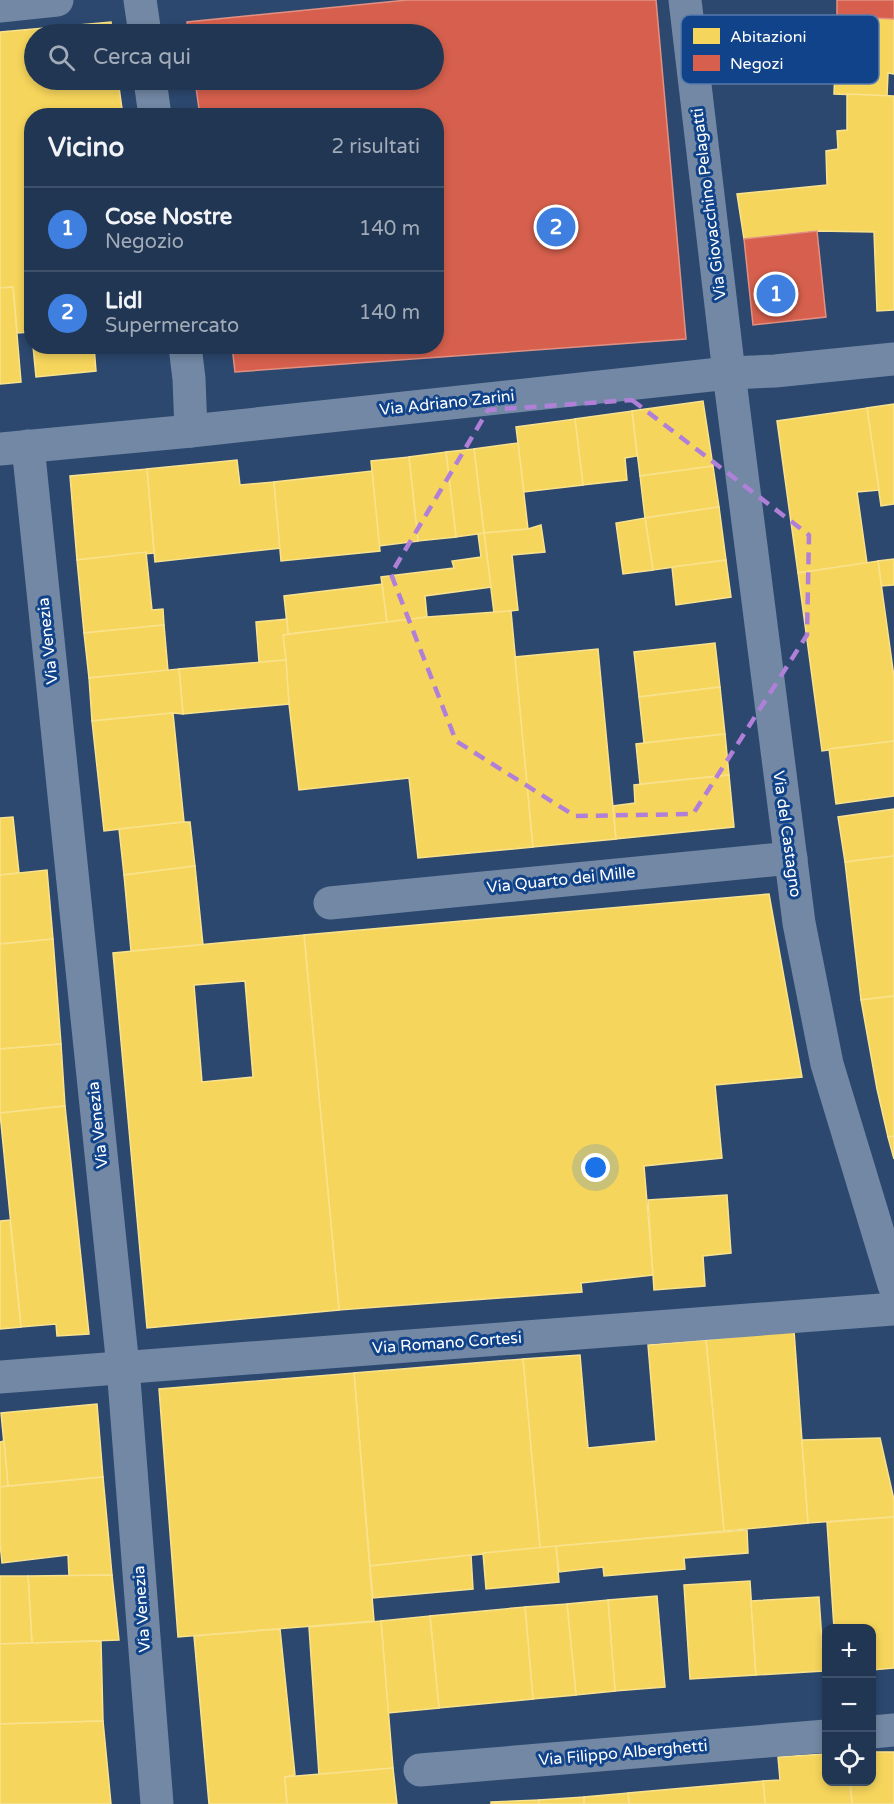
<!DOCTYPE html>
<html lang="it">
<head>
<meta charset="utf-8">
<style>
  body { margin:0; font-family:"Varela Round",sans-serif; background:#2d415d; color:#f1f3f6 }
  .controls { position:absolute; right:18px; bottom:18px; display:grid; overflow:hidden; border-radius:12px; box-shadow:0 3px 9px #0003 }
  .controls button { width:54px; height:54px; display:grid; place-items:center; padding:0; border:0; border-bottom:2px solid #3e506a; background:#213653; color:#f1f3f6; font:30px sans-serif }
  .you { position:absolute; left:596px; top:1168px; width:21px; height:21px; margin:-15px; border:4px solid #fff; border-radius:50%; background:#1a73e8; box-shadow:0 0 0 9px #1a73e833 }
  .badge { display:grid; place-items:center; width:39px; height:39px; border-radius:50%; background:#95b2f1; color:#fff; font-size:20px; font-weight:700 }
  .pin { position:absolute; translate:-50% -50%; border:3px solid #fff; box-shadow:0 2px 6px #0006 }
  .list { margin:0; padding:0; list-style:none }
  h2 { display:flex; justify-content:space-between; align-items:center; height:78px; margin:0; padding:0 24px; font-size:26px }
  h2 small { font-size:20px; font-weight:400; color:#a2abb8 }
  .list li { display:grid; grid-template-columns:39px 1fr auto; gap:18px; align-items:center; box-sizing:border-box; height:84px; padding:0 24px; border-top:2px solid #3e506a }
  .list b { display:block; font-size:22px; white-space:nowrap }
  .list p { margin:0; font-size:20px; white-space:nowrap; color:#a2abb8 }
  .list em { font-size:20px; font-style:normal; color:#a2abb8 }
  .icon { flex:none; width:33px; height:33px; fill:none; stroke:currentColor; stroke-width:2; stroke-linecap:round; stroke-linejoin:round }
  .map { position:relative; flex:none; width:894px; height:1804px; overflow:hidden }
  .search { position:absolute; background:#213653; box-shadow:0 3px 9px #0003; left:24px; top:24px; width:420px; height:66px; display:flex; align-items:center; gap:15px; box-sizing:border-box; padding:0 21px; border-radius:33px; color:#a2abb8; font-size:22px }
  .panel { position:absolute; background:#213653; box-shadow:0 3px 9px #0003; left:24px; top:108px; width:420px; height:246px; border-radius:24px }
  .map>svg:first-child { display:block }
</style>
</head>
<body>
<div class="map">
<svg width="894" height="1804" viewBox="0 0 894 1804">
  <rect width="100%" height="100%" fill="#2c486f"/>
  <g fill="#f6d55c" stroke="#f9e28d" stroke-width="1.5" fill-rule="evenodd">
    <path d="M837,16l57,3v55l-6,-1 -1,23 -53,-2z"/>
    <path d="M111,22l1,12h-78v46h84l5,36h-91v216l-15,1 -4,-46 -13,1v-256z"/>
    <path d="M847,94l47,2v214l-17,1 -3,-79 -57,-1 -73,8 -7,-45 90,-9 -1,-34 12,-2 -1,-18 10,-1z"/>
    <path d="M13,287l8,95 -21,2v-96z"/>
    <path d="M33,346h61l2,25 -60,6z"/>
    <path d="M703,401l10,65 -73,10 -8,-65z"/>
    <path d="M894,404v100l-13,2 -14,-98z"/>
    <path d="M867,408l12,82 -22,2 10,71 -69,10 -21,-152z"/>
    <path d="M632,411l5,45 -12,2 2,22 -44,5 -8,-66z"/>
    <path d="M575,419l8,66 -59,7 -8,-65z"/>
    <path d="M518,443l10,86 -44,4 -10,-84z"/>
    <path d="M474,449l10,84 -28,4 -10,-85z"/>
    <path d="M446,452l10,85 -38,4 -9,-84z"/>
    <path d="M409,457l9,84 -39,5 -8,-85z"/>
    <path d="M237,460l3,25 34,-3 7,66 -126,14 -8,-93z"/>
    <path d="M713,466l6,41 -74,11 -5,-42z"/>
    <path d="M147,469l7,84 -77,7 -7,-84z"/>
    <path d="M372,471l8,80 -99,10 -7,-79z"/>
    <path d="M719,507l7,53 -73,10 -8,-52z"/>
    <path d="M645,518l8,52 -30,4 -7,-51z"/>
    <path d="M541,525l4,27 -33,3 6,55 -24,3 -10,-80 44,-4z"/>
    <path d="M484,533l7,54 -66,9 2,21 -40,6 -6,-46 73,-9 -2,-7 29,-4 -3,-23z"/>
    <path d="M146,552l6,58 11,-1 1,16 -80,8 -7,-73z"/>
    <path d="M894,559v26l-13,1 -3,-25z"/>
    <path d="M726,560l5,37 -55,8 -4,-38z"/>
    <path d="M878,561l16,116v64l-72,10 -24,-178z"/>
    <path d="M382,584l5,39 -99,11 -4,-38z"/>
    <path d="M511,611l22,236 -115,11 -9,-80 -110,12 -10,-86 -6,-69 144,-18z"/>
    <path d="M287,619l1,15 -5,1 3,25 -27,2 -3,-40z"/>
    <path d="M164,625l4,46 -79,7 -5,-45z"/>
    <path d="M715,643l5,44 -81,10 -5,-45z"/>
    <path d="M598,649l18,190 -83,8 -18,-190z"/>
    <path d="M286,660l3,44 -106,10 -4,-45z"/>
    <path d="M179,669l4,45 -10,-1 -81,8 -3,-43z"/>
    <path d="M720,687l5,47 -81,9 -5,-46z"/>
    <path d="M173,713l11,109 -80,9 -12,-110z"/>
    <path d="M725,734l4,41 -89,9 -4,-40z"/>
    <path d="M894,741v55l-58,8 -7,-55z"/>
    <path d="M729,775l5,52 -118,12 -3,-33 22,-3 -1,-18z"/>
    <path d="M894,809v47l-49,6 -7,-45z"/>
    <path d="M13,817l6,56 -19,2v-57z"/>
    <path d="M184,822h6l5,44 -71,9 -5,-46z"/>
    <path d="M894,856v140l-33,4 -16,-138z"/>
    <path d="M195,866l8,79 -72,6 -7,-76z"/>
    <path d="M47,870l6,69 -53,5v-69z"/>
    <path d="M769,894l33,183 -87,8 7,73 -78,8 9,109 -72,8 1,9 -243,18 -35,-375z"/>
    <path d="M304,935l35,375 -192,18 -34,-375zM245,981l8,96 -51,5 -8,-97z"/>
    <path d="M53,939l8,105 -61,5v-105z"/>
    <path d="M894,996v140l-6,1 -11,-48 -16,-89z"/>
    <path d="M61,1044l4,62 -65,7v-64z"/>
    <path d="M65,1106l24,228 -32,2 -1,-12 -35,3 -21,-214z"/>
    <path d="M894,1136v23l-6,-22z"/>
    <path d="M727,1195l4,58 -28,3 2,30 -51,4 -6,-90z"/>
    <path d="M10,1220l11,107 -21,2v-108z"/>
    <path d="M794,1331l14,192 -84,8 -18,-191z"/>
    <path d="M706,1340l18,191 -184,17 -17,-189 57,-4 8,93 68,-7 -8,-96z"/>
    <path d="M523,1359l17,189 -170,18 -16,-193z"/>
    <path d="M354,1373l20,248 -196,16 -19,-248z"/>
    <path d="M97,1404l6,73 -95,9 -7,-73z"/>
    <path d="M880,1438l14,62v17l-86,6 -6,-83z"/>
    <path d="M4,1441l4,45 -8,1v-45z"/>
    <path d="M103,1477l9,98 -43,1 -1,-21 -66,8 -2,-20v-56z"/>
    <path d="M894,1517v151l-22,2v-42h-38l-7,-106z"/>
    <path d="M747,1530l1,23 -64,5 1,11 -81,7 -1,-9 -44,5 -3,-26z"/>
    <path d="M556,1546l3,36 -73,7 -3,-36z"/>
    <path d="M471,1555l2,34 -100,9 -3,-32z"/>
    <path d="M112,1575l7,65 -87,3 -4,-67z"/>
    <path d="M0,1576h28l4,67 -32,1z"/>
    <path d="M750,1581l6,94 -66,4 -6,-94z"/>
    <path d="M657,1596l8,91 -50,4 -7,-91z"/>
    <path d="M819,1597l5,74 -68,4 -5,-74z"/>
    <path d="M608,1600l7,91 -39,4 -9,-91z"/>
    <path d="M567,1604l9,91 -43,4 -8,-92z"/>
    <path d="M525,1607l8,92 -94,9 -9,-92z"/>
    <path d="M430,1616l9,92 -51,5 -7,-92z"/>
    <path d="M381,1621l12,147 -74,7 -10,-148z"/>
    <path d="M280,1629l15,146 -10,2 2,27h-78l-15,-168z"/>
    <path d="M101,1641l2,80 -103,3v-80z"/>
    <path d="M103,1721l8,83h-111v-80z"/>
    <path d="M872,1752h22v52h-42l-2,-22h22z"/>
    <path d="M826,1754v28h24l2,22h-87l-2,-23 17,-1 -2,-23z"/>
    <path d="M393,1768l4,36h-110l-2,-27z"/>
    <path d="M763,1781l2,23h-136l-1,-11z"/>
    <path d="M628,1793l1,11h-45v-7z"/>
    <path d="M584,1797v7h-45v-4z"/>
    <path d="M539,1800v4h-48v-2z"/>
  </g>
  <g fill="#d6604d" stroke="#e29082" stroke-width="1.5">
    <path d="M407,0h249l30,339 -451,33 -3,-26h204v-230h-236l-5,-36h239v-46h-245l-2,-12z"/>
    <path d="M837,0h57v19l-57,-3z"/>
    <path d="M817,231l9,86 -73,8 -9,-86z"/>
  </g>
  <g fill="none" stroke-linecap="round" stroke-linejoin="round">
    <g stroke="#7388a4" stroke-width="33">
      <path d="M140,0l5,34"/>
      <path d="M0,6l57,-6"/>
      <path d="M150,80l5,36"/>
      <path d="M185,346l4,33 2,52"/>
      <path d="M28,446l95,921 34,437"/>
      <path d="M330,903l461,-45"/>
      <path d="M0,1377l894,-68"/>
      <path d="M872,1732l22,-2"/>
      <path d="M420,1770l406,-34"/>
    </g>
    <g stroke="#7388a4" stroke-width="33">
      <path d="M685,0l44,373 70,550 28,141 67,221"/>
      <path d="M0,449l191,-18 538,-58 46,-2 119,-12"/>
    </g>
  </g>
  <path fill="none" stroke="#b080d9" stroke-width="4.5" stroke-dasharray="12 8" stroke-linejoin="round" d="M632,400l177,135 -2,100 -114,179 -118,2 -119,-75 -65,-167 97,-164z"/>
  <g text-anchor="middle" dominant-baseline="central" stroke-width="6" stroke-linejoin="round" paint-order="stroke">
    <g font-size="16" fill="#fff" stroke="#11438a">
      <text transform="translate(709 204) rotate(-97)">Via Giovacchino Pelagatti</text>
      <text transform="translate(447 403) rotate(-6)">Via Adriano Zarini</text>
      <text transform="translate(48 641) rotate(-96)">Via Venezia</text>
      <text transform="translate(787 834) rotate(82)">Via del Castagno</text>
      <text transform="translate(561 880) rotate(-6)">Via Quarto dei Mille</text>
      <text transform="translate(98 1125) rotate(-96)">Via Venezia</text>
      <text transform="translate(447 1343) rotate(-4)">Via Romano Cortesi</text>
      <text transform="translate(142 1609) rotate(-94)">Via Venezia</text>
      <text transform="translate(623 1753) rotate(-5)">Via Filippo Alberghetti</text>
    </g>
  </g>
  <rect x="681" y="15" width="198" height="69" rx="9" fill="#11438a" stroke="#587bad" stroke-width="1.5"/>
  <rect x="693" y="28" width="27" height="16" fill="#f6d55c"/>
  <rect x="693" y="55" width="27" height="16" fill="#d6604d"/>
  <g font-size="16" fill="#fff">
    <text x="730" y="42">Abitazioni</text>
    <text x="730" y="69">Negozi</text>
  </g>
</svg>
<div class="controls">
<button>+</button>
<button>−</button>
<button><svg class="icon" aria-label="locate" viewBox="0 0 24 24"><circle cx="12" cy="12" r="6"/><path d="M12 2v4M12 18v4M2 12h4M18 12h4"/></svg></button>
</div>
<div class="you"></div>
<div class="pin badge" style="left:776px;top:294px;background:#3f7fe0">1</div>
<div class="pin badge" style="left:556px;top:227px;background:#3f7fe0">2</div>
<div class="search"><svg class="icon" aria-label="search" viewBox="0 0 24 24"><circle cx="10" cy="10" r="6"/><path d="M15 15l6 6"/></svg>Cerca qui</div>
<section class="panel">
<h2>Vicino<small>2 risultati</small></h2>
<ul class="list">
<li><span class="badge" style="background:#3f7fe0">1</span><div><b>Cose Nostre</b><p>Negozio</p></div><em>140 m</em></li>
<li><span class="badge" style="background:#3f7fe0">2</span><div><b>Lidl</b><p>Supermercato</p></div><em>140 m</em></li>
</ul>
</section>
</div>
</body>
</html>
